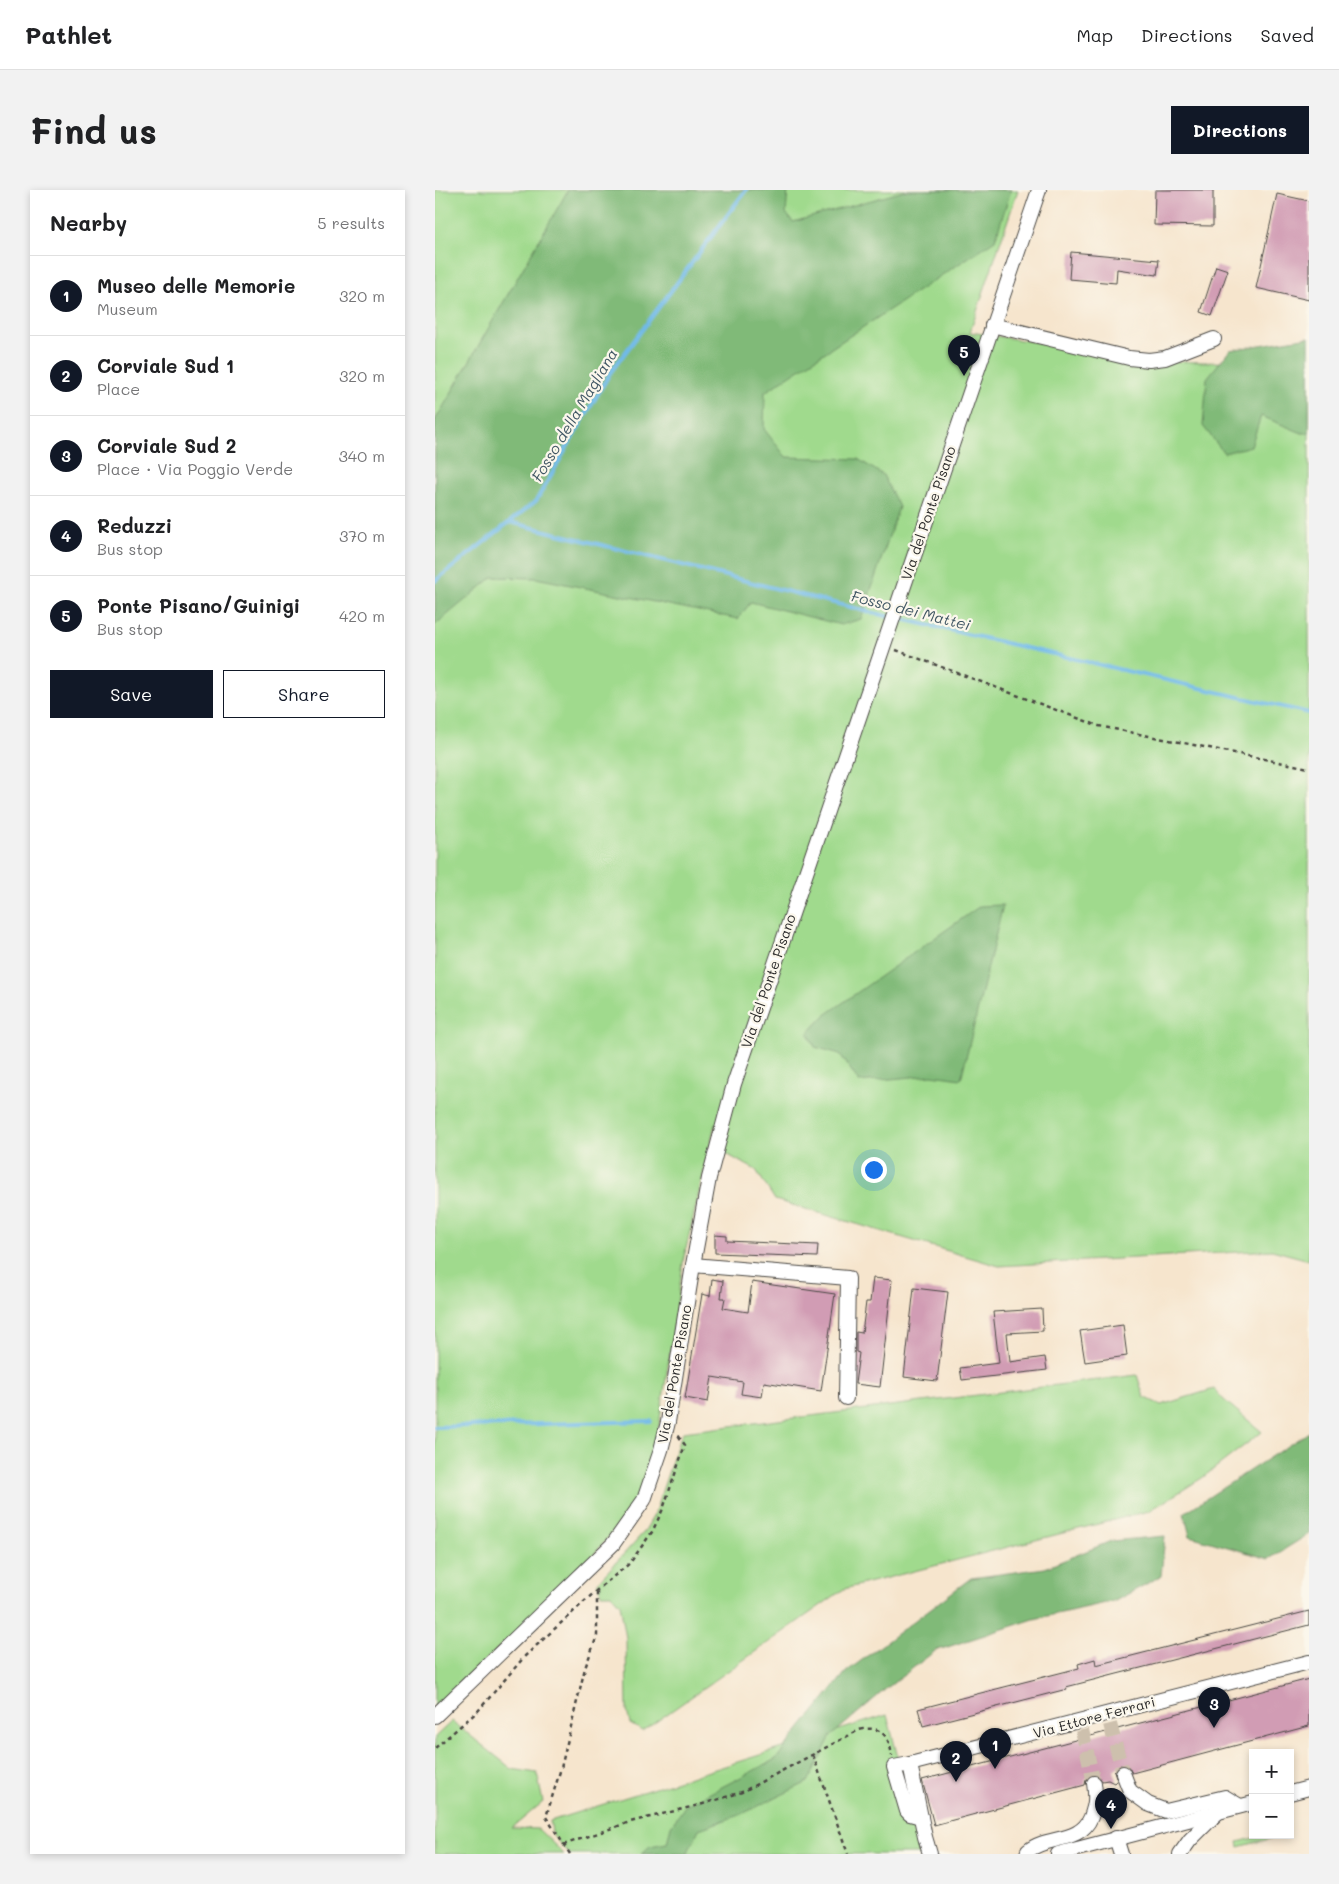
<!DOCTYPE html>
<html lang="en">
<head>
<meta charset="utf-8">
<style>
  body { margin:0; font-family:Mali,sans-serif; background:#f2f2f2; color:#202124 }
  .controls { position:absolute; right:15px; bottom:15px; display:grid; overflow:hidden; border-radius:0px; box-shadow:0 2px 8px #0003 }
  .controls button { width:45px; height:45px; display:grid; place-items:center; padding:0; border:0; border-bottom:1px solid #e0e0e0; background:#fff; color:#202124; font:25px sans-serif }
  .you { position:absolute; left:438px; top:979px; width:18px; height:18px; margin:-12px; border:4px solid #fff; border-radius:50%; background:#1a73e8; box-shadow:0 0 0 8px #1a73e833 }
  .badge { display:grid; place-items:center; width:32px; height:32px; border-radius:50%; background:#111827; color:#fff; font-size:16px; font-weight:700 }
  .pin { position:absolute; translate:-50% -41px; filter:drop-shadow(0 1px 2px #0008) }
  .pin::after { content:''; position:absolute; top:26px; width:18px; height:15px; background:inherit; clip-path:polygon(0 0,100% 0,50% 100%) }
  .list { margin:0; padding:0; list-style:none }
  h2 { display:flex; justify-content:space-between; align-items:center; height:65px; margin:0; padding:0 20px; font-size:21px }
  h2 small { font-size:16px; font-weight:400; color:#757577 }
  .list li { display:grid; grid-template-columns:32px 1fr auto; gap:15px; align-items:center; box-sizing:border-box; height:80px; padding:0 20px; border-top:1px solid #e0e0e0 }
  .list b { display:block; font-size:19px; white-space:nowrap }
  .list p { margin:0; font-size:16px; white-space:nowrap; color:#757577 }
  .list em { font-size:16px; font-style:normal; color:#757577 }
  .actions { display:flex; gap:10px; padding:15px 20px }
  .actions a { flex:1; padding:11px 0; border:1px solid #111827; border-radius:0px; text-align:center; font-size:18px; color:#111827 }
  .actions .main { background:#111827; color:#fff }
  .map { position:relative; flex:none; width:874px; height:1664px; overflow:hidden; border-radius:0px }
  header { display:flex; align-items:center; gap:30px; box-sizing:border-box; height:70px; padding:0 25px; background:#fff; border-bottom:1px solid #e0e0e0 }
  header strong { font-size:24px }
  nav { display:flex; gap:28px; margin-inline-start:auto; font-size:18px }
  .intro { display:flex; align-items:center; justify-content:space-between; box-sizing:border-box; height:120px; padding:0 30px }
  h1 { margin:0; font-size:35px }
  .button { padding:12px 22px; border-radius:0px; background:#111827; color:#fff; font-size:18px; font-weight:700 }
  main { display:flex; gap:30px; padding:0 30px }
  aside { flex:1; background:#fff; border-radius:0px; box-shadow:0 2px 8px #0003 }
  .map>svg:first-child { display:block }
</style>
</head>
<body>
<header>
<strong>Pathlet</strong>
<nav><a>Map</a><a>Directions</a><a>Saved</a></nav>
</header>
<div class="intro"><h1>Find us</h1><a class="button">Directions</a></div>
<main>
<aside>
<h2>Nearby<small>5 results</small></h2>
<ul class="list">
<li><span class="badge">1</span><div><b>Museo delle Memorie</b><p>Museum</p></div><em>320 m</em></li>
<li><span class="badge">2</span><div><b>Corviale Sud 1</b><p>Place</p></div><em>320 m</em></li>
<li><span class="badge">3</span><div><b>Corviale Sud 2</b><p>Place · Via Poggio Verde</p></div><em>340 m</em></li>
<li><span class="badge">4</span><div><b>Reduzzi</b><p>Bus stop</p></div><em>370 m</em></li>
<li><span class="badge">5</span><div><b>Ponte Pisano/Guinigi</b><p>Bus stop</p></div><em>420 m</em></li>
</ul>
<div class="actions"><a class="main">Save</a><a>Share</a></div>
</aside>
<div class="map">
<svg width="874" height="1664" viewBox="0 0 874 1664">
  <rect width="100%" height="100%" fill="#fbf7ec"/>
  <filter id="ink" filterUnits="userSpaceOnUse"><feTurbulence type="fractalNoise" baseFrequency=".02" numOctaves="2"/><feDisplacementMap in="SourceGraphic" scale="10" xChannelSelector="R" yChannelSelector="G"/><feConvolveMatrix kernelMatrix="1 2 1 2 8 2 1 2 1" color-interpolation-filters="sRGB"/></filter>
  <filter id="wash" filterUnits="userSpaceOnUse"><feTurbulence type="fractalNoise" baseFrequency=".0096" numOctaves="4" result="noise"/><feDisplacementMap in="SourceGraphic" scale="20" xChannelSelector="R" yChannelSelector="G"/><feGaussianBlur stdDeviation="1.12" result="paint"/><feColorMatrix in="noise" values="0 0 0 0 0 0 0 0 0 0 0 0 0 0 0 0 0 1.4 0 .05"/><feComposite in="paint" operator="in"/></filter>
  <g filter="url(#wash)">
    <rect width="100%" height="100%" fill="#f6e5cd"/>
    <g fill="#a0da8d" stroke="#66825c">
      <path d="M0,0h583l-48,142 186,29 153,3v896l-37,-10 -273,16 -224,-66 -19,-30 -30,-16 -11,-30 -31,133 -28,189 -21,59 -54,65 -146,138z"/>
      <path d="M702,1185l7,22 17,8 53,-16 10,11 38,32 -60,46 -53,33 -305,78 -201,142 -13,-7 -3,-13 -1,-73 -6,-34 -9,-10h-10l-1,-7 -3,-4 47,-51 10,-17 24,-72 5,-11z"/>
      <path d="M452,1525l36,139h-354l-16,-18 -3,-15z"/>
      <path d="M17,1531l60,48 25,4 6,29 -31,26 26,1 26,25h-129v-117z"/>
      <path d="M830,1645l15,1 -41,11 -1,-5z"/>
    </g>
    <g fill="#80ba78" stroke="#567252">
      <path d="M133,0h220l-2,23 7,9 115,-32h103l-16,50 -230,152 -1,37 22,28 72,2 25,16 16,32 -38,112 -20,6 -90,-23 -13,17 -202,-41 -43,-1 -58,48v-204z"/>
      <path d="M874,147v96h-7l-41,-17 -10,30 -27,7 -21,-27 4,-48 23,-28z"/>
      <path d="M568,715l-42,174 -29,-4 -73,7 -19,-28 -25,-7 -7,-14 16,-17 156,-110z"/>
      <path d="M874,1242v102l-40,25 -79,-23 -6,-23z"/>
      <path d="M730,1346l-4,40 -46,25 -81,18 -99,32 -48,37 -56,48 -23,46 -66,32 -43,15 -12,25h-46l9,-8 17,-3 4,-17 14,-20 91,-47 70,-87 125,-94 74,-10 66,-27z"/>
    </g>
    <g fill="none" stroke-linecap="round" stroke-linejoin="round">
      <g stroke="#70bae9" stroke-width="4">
        <path d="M75,332l380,95"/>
        <path d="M0,391l101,-80 74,-128 136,-183"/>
        <path d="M462,428l412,95"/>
        <path d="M0,1237l216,-6"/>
      </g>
    </g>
    <g id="blocks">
      <g fill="#d19cb4">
        <path d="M720,0h58v36l-59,-1z"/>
        <path d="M842,4l32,7v99l-53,-12z"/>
        <path d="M636,62l88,8 -2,15 -40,-6 -1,14 -47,-4z"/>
        <path d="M781,76l12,4 -16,46 -11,-4z"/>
        <path d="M280,1045l12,1v5l91,4 -1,12 -102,-4z"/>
        <path d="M438,1088l19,2 -12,107 -25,-3 4,-31 -3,-1v-20l6,1 4,-31h4z"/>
        <path d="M277,1089l11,2 -2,17h4l-2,10 25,4 4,-30 83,12 -14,97 -57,-9 -2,15 -21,-3 2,-12 -31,-5 -4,25 -23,-4 17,-104 8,2z"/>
        <path d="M479,1098l34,4 -11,89 -33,-4z"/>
        <path d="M607,1119l1,22 -36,2 3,29 35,-5 2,13 -85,10 -2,-12 39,-5 -6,-51z"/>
        <path d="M688,1135l4,31 -42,6 -5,-31z"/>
        <path d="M874,1421v14l-243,62 1,2 -144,37 -5,-17 161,-41 -1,-4 17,-5 1,6z"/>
        <path d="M874,1489v47l-177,47 -4,-7 -8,-1 -6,6 3,9 -3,3 -6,-3 -6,1 -4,-6 -6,-1 -6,5 -1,6 -151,40 -12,-45z"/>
      </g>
    </g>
  </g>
  <g filter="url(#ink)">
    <use href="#blocks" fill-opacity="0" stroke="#494743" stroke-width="1"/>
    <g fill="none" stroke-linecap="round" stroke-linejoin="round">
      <g stroke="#cdc0ad" stroke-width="14" stroke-dasharray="14 7" stroke-linecap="butt">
        <path d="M675,1534l13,49"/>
        <path d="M647,1540l12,53"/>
      </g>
      <defs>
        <g id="minor">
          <path d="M557,135l137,33 20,2 16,-2 49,-19"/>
          <path d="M258,1075l155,13 -2,120"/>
          <path d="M0,1526l178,-172 31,-44 17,-50 7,-28 25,-157 16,-87 25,-94 305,-894"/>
          <path d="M475,1574l-16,3 13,44 3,3 11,3"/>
          <path d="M688,1583l7,18 18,13 18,7 59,-14 15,9"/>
          <path d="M855,1603l19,-5"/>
          <path d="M681,1648l5,16"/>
          <path d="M495,1664l-5,-17 -15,-73 399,-102"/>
          <path d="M592,1664l1,-3c19,-16 52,-7 63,-34 5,-14 5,-19 3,-34"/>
          <path d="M623,1664l195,-51"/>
          <path d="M745,1664l10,-14 27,-27"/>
        </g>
      </defs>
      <use href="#minor" stroke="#494743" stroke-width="16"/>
      <g stroke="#494743" stroke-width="2.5" stroke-dasharray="4 4" stroke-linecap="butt">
        <path d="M461,460l203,76 210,42"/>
        <path d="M0,1558l43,-37 47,-55 72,-66 33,-27 22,-31 11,-23 22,-64 -7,-10"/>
        <path d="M378,1565l35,99"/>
        <path d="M128,1655l67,-23 73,-18 39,-12 117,-62c22,-5 30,5 33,26"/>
        <path d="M135,1664l-24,-37 15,-49 24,-100 12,-32v-46"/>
      </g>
      <use href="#minor" stroke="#fff" stroke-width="14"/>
    </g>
  </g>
  <g text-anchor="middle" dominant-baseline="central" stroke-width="4.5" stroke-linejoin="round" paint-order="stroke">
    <g font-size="14" fill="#2b2b2b" stroke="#fbf7ec">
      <text transform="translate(493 323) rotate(-71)">Via del Ponte Pisano</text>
      <text transform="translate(333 791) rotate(-71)">Via del Ponte Pisano</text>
      <text transform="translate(239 1184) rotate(-80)">Via del Ponte Pisano</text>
      <text transform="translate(659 1527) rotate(-15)">Via Ettore Ferrari</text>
    </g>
    <g font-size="15" font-style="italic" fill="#405664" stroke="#fbf7ec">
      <text transform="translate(139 225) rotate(-59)">Fosso della Magliana</text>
      <text transform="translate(476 420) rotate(14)">Fosso dei Mattei</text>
    </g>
  </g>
</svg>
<div class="controls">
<button>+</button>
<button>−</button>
</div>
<div class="you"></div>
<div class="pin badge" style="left:560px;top:1579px">1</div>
<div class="pin badge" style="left:521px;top:1592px">2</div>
<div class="pin badge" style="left:779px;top:1538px">3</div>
<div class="pin badge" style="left:676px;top:1639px">4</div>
<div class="pin badge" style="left:529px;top:186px">5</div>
</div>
</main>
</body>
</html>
